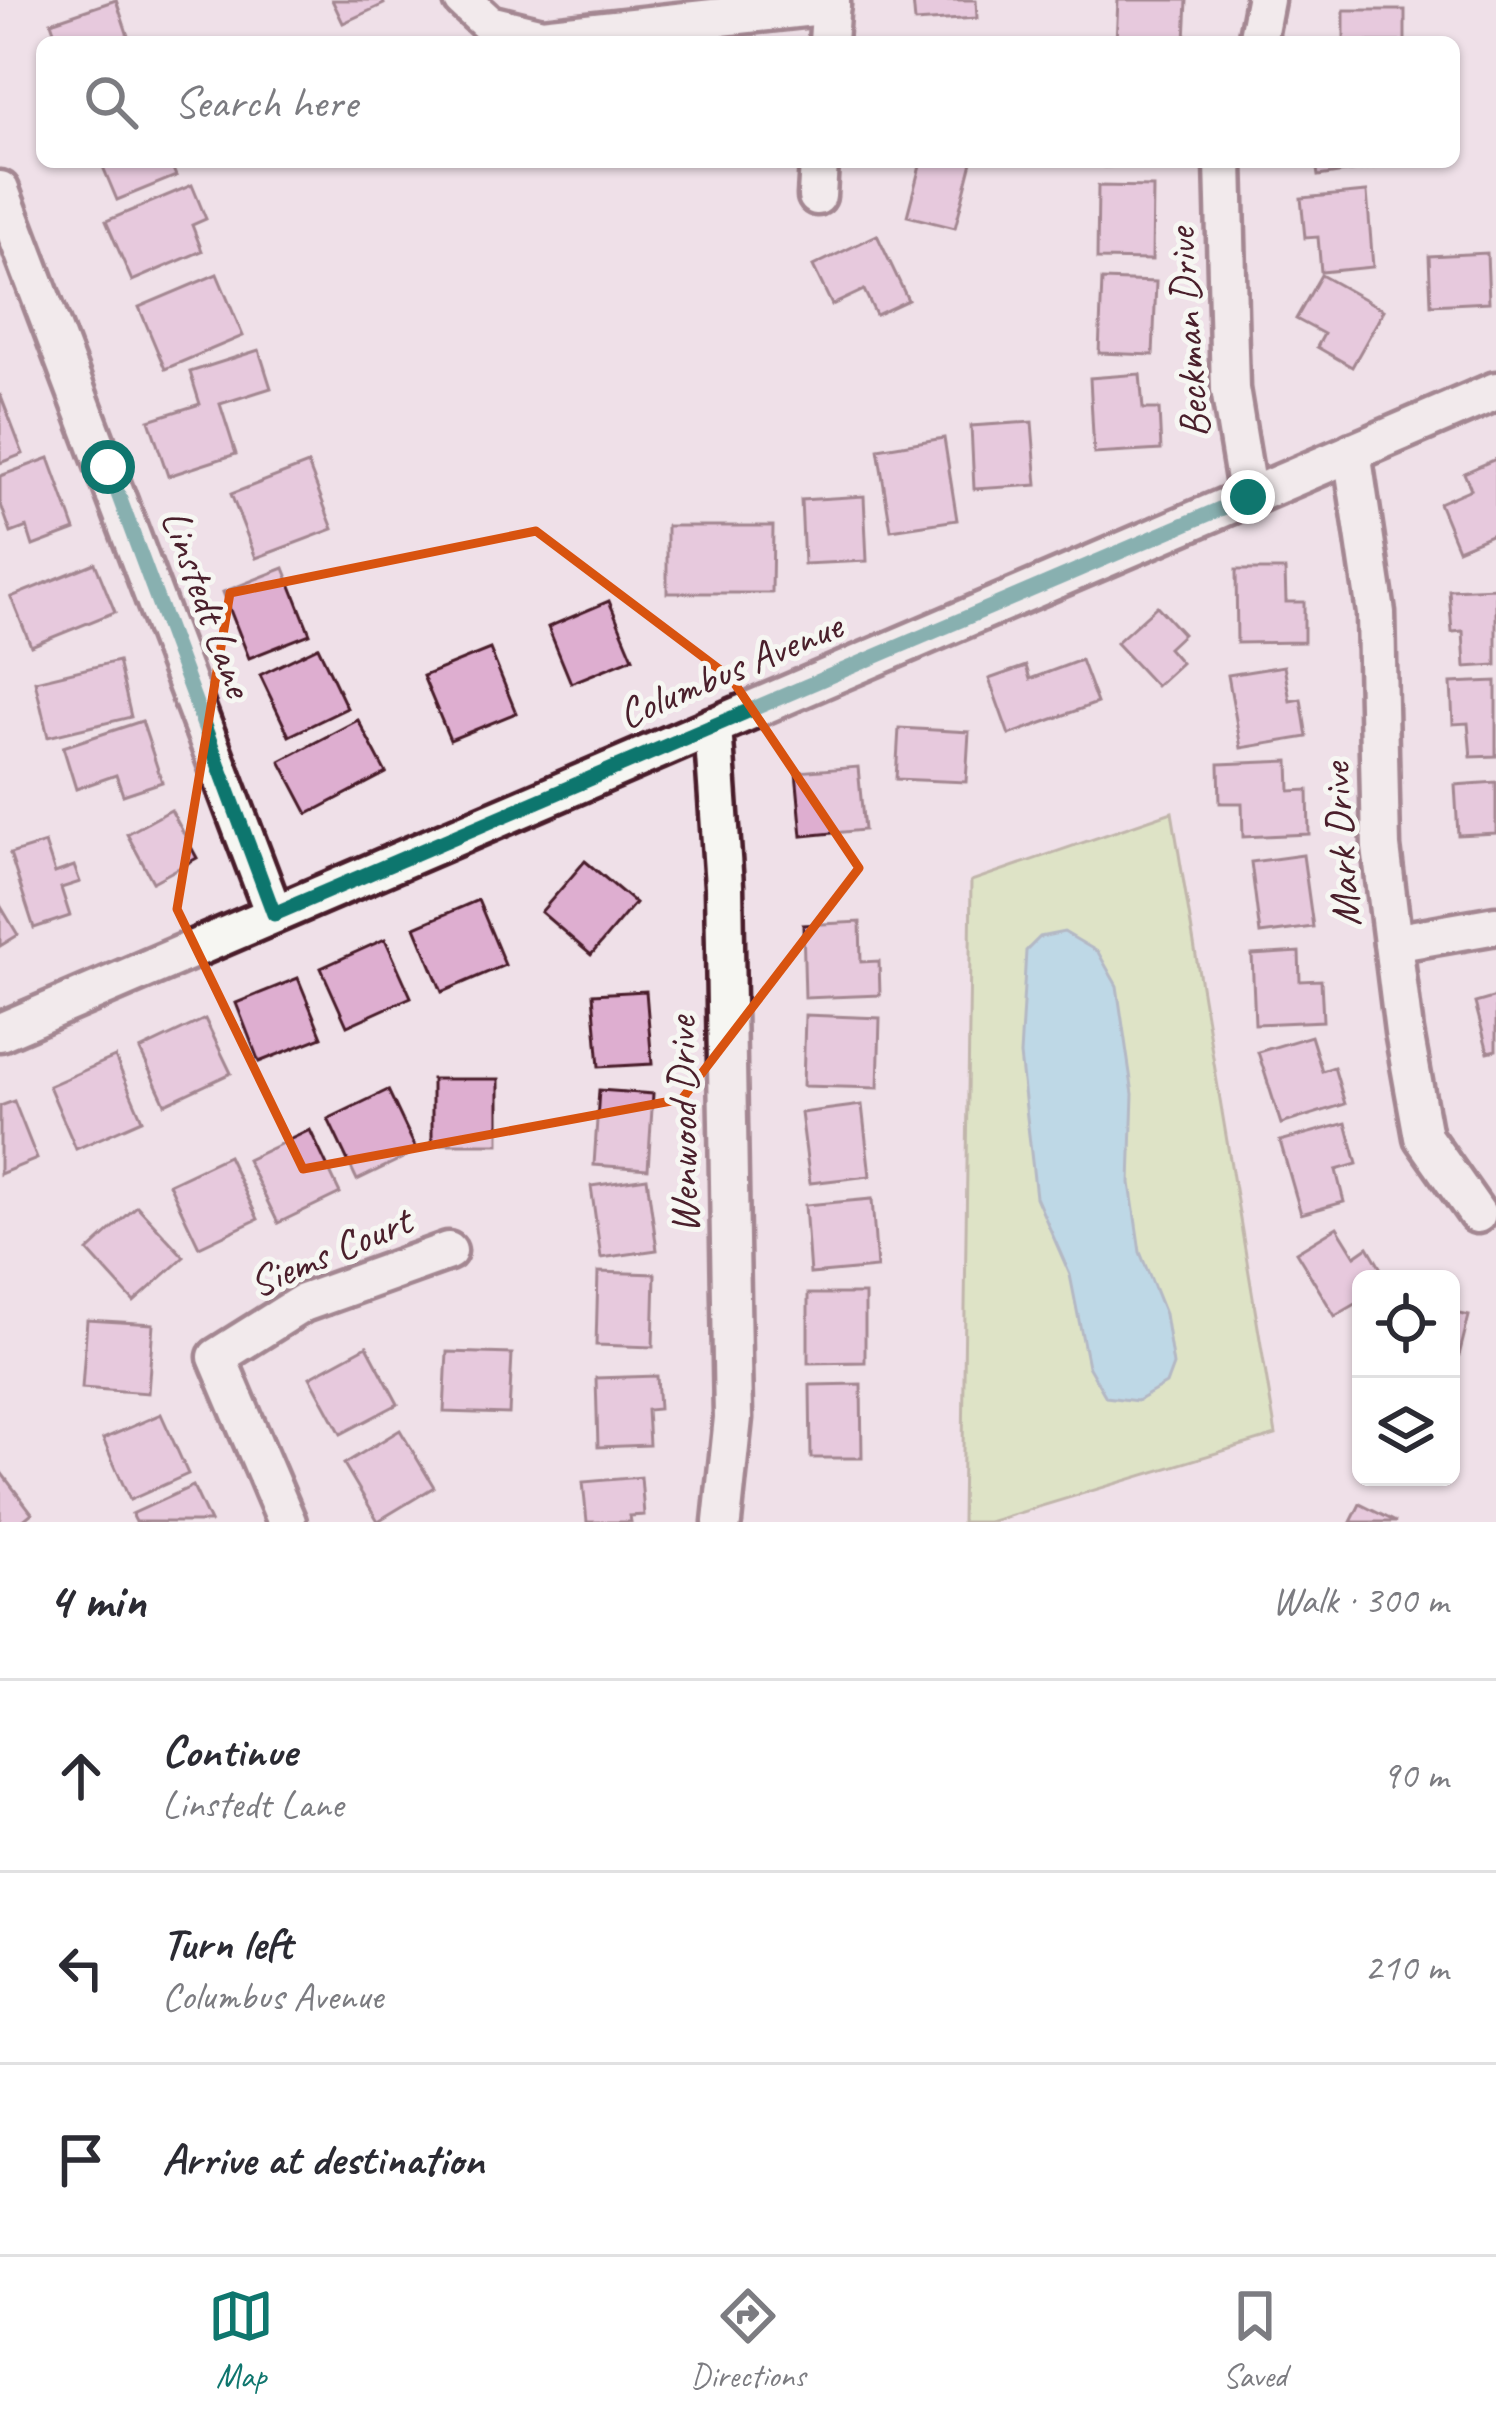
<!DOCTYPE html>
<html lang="en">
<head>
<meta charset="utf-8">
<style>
  body { margin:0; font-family:Caveat,sans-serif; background:#f2f2f3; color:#2b2b33 }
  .controls { position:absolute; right:36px; bottom:36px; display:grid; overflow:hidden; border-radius:18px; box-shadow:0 3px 9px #0004 }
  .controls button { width:108px; height:108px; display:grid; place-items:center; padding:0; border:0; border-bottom:3px solid #e1e1e2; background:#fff; color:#2b2b33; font:60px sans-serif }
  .stop { position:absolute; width:36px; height:36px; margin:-27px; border:9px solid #0f766e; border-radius:50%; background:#fff }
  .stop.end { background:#0f766e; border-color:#fff; box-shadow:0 3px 12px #0008 }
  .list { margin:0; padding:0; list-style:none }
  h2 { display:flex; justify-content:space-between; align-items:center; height:156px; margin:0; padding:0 48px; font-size:51px }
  h2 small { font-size:39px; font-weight:400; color:#7c7c81 }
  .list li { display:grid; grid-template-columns:78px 1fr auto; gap:36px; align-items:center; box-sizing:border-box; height:192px; padding:0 48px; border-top:3px solid #e1e1e2 }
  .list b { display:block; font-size:45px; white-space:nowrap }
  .list p { margin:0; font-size:39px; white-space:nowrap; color:#7c7c81 }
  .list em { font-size:39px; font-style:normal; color:#7c7c81 }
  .icon { flex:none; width:66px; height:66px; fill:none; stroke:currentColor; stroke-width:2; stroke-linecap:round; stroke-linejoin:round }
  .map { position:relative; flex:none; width:1496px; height:1522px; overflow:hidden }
  .search { position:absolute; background:#fff; box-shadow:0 3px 9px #0004; left:36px; right:36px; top:36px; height:132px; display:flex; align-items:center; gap:30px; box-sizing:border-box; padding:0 42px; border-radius:18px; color:#7c7c81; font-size:45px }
  .sheet { height:732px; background:#fff }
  nav { display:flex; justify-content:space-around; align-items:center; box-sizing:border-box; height:168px; border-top:3px solid #e1e1e2; background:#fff; font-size:33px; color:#7c7c81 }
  nav a { display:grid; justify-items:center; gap:6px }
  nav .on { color:#0f766e }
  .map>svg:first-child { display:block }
</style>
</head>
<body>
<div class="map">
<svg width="1496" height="1522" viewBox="0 0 1496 1522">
  <rect width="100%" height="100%" fill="#efe0e8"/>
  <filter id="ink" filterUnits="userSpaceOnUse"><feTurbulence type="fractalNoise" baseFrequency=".00833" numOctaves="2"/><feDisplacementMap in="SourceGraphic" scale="24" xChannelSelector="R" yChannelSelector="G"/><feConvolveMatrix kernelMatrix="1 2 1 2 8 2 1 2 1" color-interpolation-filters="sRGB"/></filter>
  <g filter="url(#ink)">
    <path fill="#c9e79e" stroke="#8a8364" stroke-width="3" d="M1172,812l104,623 -287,87h-27l9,-641z"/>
    <path fill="#84cee4" stroke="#6d889a" stroke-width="3" d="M1064,932l34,20 19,34 16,108 -3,89 10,69 25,62 8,51 -7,19 -29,17 -31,-4 -18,-31 -18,-91 -34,-78 -16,-142 6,-104 14,-14z"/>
    <g fill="#deaed0" stroke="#4a1f2b" stroke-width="3">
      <path d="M116,0l14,42h-72l-7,-20z"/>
      <path d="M332,0h51l1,4 -41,19z"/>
      <path d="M913,0h63l1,18 -62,4z"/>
      <path d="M1118,0h69l-2,41 -69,1z"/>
      <rect x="1344" y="10" width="61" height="32"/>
      <path d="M101,162h69l6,14 -59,24z"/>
      <path d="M921,162h51l-17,66 -48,-12z"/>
      <path d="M1105,162h52v2l-52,3z"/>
      <path d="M1316,162h55l1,6 -54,8z"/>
      <path d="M192,185l14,34 -14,6 10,26 -70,30 -26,-60z"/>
      <path d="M1098,186l55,1 -1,73 -55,-1z"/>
      <path d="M1367,192l6,75 -52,5 -3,-35 -13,1 -4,-40z"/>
      <path d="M877,235l31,65 -32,15 -12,-25 -32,15 -19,-39z"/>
      <path d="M1487,253l2,49 -58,3 -2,-49z"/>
      <path d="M217,274l26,62 -78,33 -26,-62z"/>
      <path d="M1321,275l63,35 -32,57 -35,-20 7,-13 -28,-15z"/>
      <path d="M1102,280l54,2 -3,73 -54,-2z"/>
      <path d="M259,350l12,38 -51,16 16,50 -68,22 -19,-56 51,-16 -10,-32z"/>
      <path d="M1140,374l3,35h16l2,41 -67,4 -4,-76z"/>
      <path d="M0,394l23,60 -23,9z"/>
      <path d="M1032,422l5,63 -63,4 -3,-63z"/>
      <path d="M944,438l13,82 -66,10 -13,-81z"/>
      <path d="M49,458l26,72 -42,16 -6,-19 -16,6 -11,-31v-26z"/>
      <path d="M1496,459v74l-38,16 -19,-46 32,-14 -7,-16z"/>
      <path d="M308,464l25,65 -77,29 -25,-64z"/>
      <path d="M864,496l3,65 -63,3 -3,-64z"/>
      <path d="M667,526h106l-1,67h-105z"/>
      <path d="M95,563l20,49 -84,34 -20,-49z"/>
      <path d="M284,568l26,66 -61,24 -26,-66z"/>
      <path d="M1236,570h49l1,32h18v40l-67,1z"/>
      <path d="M1496,588v77l-31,2 -2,-36 -11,1 -3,-42z"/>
      <path d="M609,601l24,57 -62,25 -23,-56z"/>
      <path d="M1157,606l26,28 -15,14 13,15 -25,23 -40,-43z"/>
      <path d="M318,647l29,61 -58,28 -29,-61z"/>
      <path d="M490,649l26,64 -66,27 -27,-64z"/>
      <path d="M1081,660l16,43 -88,32 -20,-56 37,-13 4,13z"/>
      <path d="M118,661l13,56 -83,20 -13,-56z"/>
      <path d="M1284,666l6,35 11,-2 6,38 -66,11 -13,-73z"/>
      <path d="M1496,681v75l-25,1 -3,-34 -15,1 -2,-41z"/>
      <path d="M358,720l28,53 -78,41 -28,-53z"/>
      <path d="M142,721l20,61 -39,13 -7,-20 -40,14 -13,-42z"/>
      <path d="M899,728l70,4 -3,50 -70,-3z"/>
      <path d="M1289,761l1,30 18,-1 1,44 -66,3 -1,-34h-22l-1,-39z"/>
      <path d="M858,767l6,63 -62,6 -6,-64z"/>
      <path d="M1496,782v51l-38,2 -3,-50z"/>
      <path d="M171,810l26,48 -44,24 -26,-48z"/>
      <path d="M45,843l10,30 19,-7 6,16 -19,6 9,28 -36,12 -24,-74z"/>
      <path d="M1303,855l10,72 -53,7 -9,-72z"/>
      <path d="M585,861l50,42 -44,52 -50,-43z"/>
      <path d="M478,900l27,65 -63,27 -27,-65z"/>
      <path d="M0,905l18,30 -18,11z"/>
      <path d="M860,922l1,40 18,-1 1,34 -75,3 -2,-73z"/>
      <path d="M385,939l26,58 -64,29 -26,-58z"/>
      <path d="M1299,952l1,29 21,-1 2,41 -68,3 -3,-69z"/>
      <path d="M298,978l24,59 -63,25 -23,-59z"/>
      <path d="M646,991l6,73 -53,3 -6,-73z"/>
      <path d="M1496,997v53l-8,2 -13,-49z"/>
      <path d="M805,1015l75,3 -2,70 -75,-2z"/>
      <path d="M205,1019l26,54 -66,31 -25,-54z"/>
      <path d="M1311,1036l11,35 12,-4 11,37 -64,20 -23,-72z"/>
      <path d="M115,1057l27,63 -66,29 -27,-63z"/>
      <rect x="432" y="1079" width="67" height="65"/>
      <path d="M388,1090l29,61 -60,29 -29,-61z"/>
      <path d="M599,1090l54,4 -5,75 -54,-4z"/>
      <path d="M14,1101l23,58 -37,15v-68z"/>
      <path d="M862,1105l8,71 -60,7 -9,-70z"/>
      <path d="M1346,1123l11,41 -21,6 8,32 -43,12 -21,-73z"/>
      <path d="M310,1130l30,63 -62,30 -31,-63z"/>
      <path d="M228,1156l30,63 -59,28 -30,-63z"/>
      <path d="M647,1178l10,72 -56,8 -10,-72z"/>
      <path d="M872,1199l5,69 -67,6 -5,-69z"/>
      <path d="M137,1206l47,51 -50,45 -46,-51z"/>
      <path d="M1337,1227l18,29 13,-9 19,32h-26v22l-26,15 -39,-64z"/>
      <path d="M598,1272l57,2 -2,73 -57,-2z"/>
      <path d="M808,1294h57v68l-57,1z"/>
      <path d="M1451,1312l18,4 -16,63h-2z"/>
      <path d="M87,1320l66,4 -5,69 -66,-5z"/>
      <path d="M367,1346l31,58 -57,30 -31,-57z"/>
      <path d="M447,1352l65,2 -3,60 -65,-2z"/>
      <path d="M657,1376l2,33 -12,1 2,35 -51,2 -2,-69z"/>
      <path d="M861,1384l1,74h-51l-1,-73z"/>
      <path d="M161,1414l27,60 -58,26 -27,-61z"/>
      <path d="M400,1430l34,57 -56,34 -34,-57z"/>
      <path d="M0,1471l32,42 -11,9h-21z"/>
      <path d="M641,1477l3,38 -14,1 1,6h-44l-4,-40z"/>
      <path d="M193,1486l17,36h-74l-4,-8z"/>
      <path d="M1360,1504l36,18h-45z"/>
    </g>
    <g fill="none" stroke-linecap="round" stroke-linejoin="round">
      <defs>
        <g id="minor">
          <path d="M463,0l26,24 53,13 289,-32"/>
          <path d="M828,42l3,-42"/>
          <path d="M1257,42l8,-42"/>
          <path d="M1224,162l6,227 18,108"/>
          <path d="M0,190l274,724"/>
          <path d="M817,196l2,-34"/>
          <path d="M1352,452l24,161 5,234 23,185 19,105 54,77"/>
          <path d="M713,726l11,160 9,532 -11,104"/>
          <path d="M1393,943l103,-18"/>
          <path d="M0,1032l1496,-641"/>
          <path d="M287,1522l-70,-165 86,-54 145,-52"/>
        </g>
      </defs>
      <use href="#minor" stroke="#4a1f2b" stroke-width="45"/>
      <use href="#minor" stroke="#f6f6f2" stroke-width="36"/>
    </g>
  </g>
  <g fill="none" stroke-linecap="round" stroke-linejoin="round" filter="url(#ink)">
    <path stroke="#0f766e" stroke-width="15" d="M108,467l166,447 974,-417"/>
  </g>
  <path d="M0 0H1496V1522H0ZM536,531l195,147 128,190 -177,231 -379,70 -126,-260 53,-316z" fill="#efe0e8" fill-opacity=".55" fill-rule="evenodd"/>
  <path fill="none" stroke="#d8530f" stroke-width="9" stroke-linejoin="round" d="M536,531l195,147 128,190 -177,231 -379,70 -126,-260 53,-316z"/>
  <g text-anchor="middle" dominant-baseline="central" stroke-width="10" stroke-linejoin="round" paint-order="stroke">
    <g font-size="42" fill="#4a1f2b" stroke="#f6f6f2">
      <text transform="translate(1188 333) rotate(-94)">Beckman Drive</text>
      <text transform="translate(207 603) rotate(70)">Linstedt Lane</text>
      <text transform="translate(730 670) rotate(-23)">Columbus Avenue</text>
      <text transform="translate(1341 845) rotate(-94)">Mark Drive</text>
      <text transform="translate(683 1125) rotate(-91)">Wenwood Drive</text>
      <text transform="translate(330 1252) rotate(-23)">Siems Court</text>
    </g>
  </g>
</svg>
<div class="controls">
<button><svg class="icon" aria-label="locate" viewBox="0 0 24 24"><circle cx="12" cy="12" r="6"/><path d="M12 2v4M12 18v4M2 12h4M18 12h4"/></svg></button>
<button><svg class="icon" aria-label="layers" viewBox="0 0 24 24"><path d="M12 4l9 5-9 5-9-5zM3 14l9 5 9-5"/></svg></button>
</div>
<div class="stop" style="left:108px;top:467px"></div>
<div class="stop end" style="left:1248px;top:497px"></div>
<div class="search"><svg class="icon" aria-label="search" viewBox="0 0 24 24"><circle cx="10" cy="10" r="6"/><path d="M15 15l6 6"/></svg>Search here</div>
</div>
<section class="sheet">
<h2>4 min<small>Walk · 300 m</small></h2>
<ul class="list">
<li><svg class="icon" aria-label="ahead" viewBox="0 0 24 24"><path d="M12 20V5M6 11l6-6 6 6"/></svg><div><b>Continue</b><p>Linstedt Lane</p></div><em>90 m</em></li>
<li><svg class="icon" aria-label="left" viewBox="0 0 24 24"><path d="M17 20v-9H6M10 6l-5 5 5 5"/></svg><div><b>Turn left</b><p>Columbus Avenue</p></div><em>210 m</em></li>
<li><svg class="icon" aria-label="arrive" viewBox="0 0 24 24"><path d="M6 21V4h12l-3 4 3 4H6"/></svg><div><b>Arrive at destination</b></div></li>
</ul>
</section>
<nav>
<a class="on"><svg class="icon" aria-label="map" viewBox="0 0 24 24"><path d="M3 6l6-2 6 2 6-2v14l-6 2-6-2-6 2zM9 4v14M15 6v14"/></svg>Map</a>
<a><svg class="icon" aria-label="directions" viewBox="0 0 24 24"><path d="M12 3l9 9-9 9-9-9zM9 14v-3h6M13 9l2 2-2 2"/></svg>Directions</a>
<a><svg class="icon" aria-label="saved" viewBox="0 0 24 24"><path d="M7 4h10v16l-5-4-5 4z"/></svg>Saved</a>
</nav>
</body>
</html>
